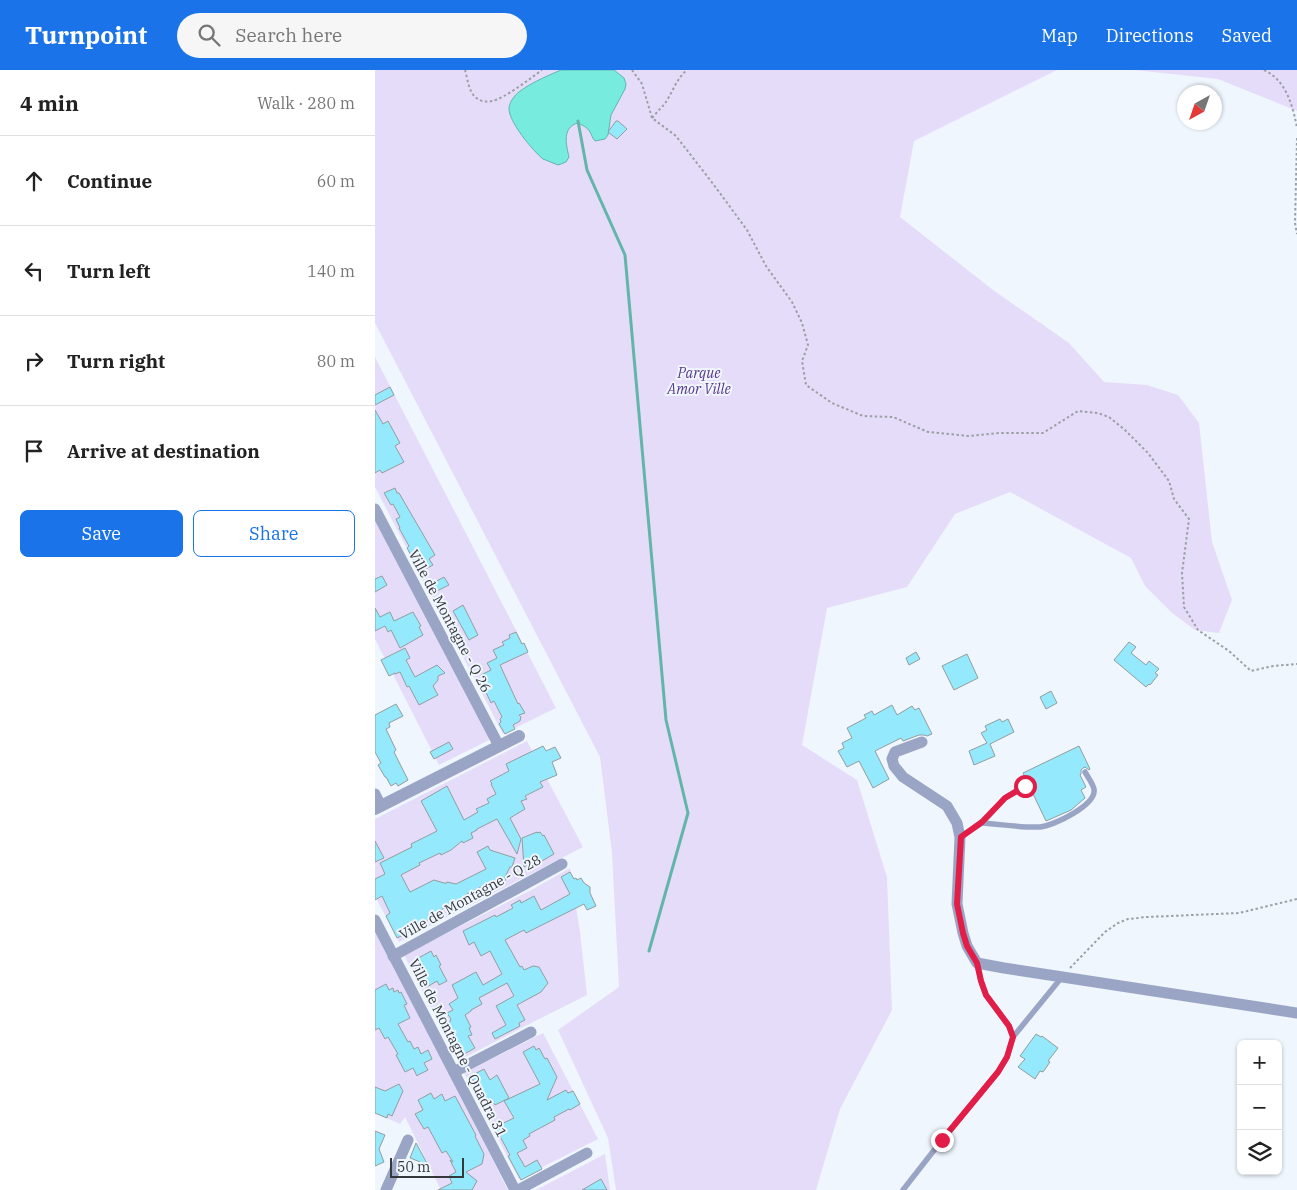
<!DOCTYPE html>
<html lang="en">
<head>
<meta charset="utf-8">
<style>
  body { margin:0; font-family:"IBM Plex Serif",serif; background:#f6f6f6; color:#222 }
  .controls { position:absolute; right:15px; bottom:15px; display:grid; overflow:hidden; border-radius:8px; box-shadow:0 1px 4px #0004 }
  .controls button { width:45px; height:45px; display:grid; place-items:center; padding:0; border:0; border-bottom:1px solid #e0e0e0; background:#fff; color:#222; font:25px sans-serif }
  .compass { position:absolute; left:802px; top:15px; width:45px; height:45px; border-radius:50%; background:#fff; box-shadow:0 1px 4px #0004; rotate:220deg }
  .scale { position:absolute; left:15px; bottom:12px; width:74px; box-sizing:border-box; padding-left:5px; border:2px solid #35383b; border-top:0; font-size:14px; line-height:18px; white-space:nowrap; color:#35383b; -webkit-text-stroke:4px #eff6fd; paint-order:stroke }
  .stop { position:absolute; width:15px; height:15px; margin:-11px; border:4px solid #e11d48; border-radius:50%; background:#fff }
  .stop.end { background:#e11d48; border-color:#fff; box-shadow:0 1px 5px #0008 }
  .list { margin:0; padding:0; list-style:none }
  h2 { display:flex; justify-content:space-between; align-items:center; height:65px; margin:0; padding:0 20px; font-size:21px }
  h2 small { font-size:16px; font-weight:400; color:#767676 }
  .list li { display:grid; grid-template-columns:32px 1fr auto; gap:15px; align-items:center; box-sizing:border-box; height:90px; padding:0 20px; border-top:1px solid #e0e0e0 }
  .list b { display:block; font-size:19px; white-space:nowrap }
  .list em { font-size:16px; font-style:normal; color:#767676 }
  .actions { display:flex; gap:10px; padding:15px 20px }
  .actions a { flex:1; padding:11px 0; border:1px solid #1a73e8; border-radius:8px; text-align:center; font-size:18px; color:#1a73e8 }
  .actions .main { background:#1a73e8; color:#fff }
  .icon { flex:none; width:28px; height:28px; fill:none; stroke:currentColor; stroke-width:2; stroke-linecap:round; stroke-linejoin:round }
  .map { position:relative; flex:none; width:922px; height:1120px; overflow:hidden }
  header { display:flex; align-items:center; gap:30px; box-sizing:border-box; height:70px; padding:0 25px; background:#1a73e8; color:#fff }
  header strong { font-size:24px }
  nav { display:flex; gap:28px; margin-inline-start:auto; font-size:18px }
  .search { width:350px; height:45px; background:#f6f6f6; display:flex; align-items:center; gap:12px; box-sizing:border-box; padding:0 18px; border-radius:28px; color:#767676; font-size:19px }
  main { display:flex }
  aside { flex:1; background:#fff }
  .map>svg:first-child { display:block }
</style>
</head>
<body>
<header>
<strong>Turnpoint</strong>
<div class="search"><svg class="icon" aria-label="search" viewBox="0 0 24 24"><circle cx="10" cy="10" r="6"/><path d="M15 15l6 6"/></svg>Search here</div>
<nav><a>Map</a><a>Directions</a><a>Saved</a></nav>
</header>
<main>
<aside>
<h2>4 min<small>Walk · 280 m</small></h2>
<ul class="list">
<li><svg class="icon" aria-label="ahead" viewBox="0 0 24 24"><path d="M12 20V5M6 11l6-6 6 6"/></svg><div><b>Continue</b></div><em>60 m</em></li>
<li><svg class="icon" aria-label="left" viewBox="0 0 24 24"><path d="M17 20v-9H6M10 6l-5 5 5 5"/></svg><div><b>Turn left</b></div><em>140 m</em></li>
<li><svg class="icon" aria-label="right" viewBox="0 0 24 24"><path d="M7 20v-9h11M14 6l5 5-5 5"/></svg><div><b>Turn right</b></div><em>80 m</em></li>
<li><svg class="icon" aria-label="arrive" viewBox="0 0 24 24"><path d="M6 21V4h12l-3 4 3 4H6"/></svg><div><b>Arrive at destination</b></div></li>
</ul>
<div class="actions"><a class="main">Save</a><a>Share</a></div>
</aside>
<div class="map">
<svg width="922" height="1120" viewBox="0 0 922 1120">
  <rect width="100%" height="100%" fill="#eff6fd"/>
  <g fill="#e5dcfa">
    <path d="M0,0h682l-143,71 -14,76 93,73 76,53 35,39 43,3 31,10 21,28 13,119 20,58 -13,33 -24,-3 -24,-18 -26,-26 -14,-28 -121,-66 -55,22 -48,73 -80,21 -25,137 55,35 30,97 5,133 -52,99 -24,81h-200l-8,-52 -50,-108 61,-43 -7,-134 -12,-96 -225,-434z"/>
    <path d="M759,0h163v41l-79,-32z"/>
    <path d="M0,287l181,351 -53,26 -128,-247z"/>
    <path d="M0,444l116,225 -52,26 -64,-126z"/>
    <path d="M152,671l56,106 -184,95 -24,-46v-77z"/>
    <path d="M195,798l10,64 7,63 -50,25 -79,41 -54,-106 131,-67z"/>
    <path d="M0,857l133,263h-67l-36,-73 -5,7 -25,-11z"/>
    <path d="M168,963l55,106 -79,40 -55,-106z"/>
    <path d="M230,1084l5,36h-74z"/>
  </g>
  <path fill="#77ebdd" stroke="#63b5ac" d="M186,0h53l10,8 2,6 -1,5 -14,26 -3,20 -3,4 -10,2c-3,-3 -3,-6 -5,-9 -3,-5 -8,-7 -12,-9 -16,4 -12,21 -9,34l-3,5 -8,3c-5,-2 -10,-4 -15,-6 -10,-8 -35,-38 -34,-51 0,-3 3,-9 5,-11 7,-10 35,-22 47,-27z"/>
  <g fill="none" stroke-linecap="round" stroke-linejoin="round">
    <path stroke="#63b5ac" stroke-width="3" d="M203,51l9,49 38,85 41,465 22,93 -39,138"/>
  </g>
  <g fill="#94e9fc" stroke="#939d9f">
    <path d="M241,51h2l9,8 -10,10 -9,-7z"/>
    <path d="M15,317l4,8 -19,10v-10z"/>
    <path d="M0,340l8,14 5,-3 12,22 -5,3 9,16 -22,11 -2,-3 -5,3z"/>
    <path d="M20,418l2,5h2l36,62 -6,4 4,6 -13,7 -13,-24 2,-2 -10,-18h1l-4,-9 4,-2 -7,-13 -2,1 -7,-12z"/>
    <path d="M7,506l5,9 -12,7v-13z"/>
    <path d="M69,507l5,8 -12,6 -4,-8z"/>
    <path d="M88,535l15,30 -9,5 -16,-29z"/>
    <path d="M0,538l5,9 10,-5 4,9 19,-9 8,14 -2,1 4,8 -23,13 -9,-18 -3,2 -3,-6 -10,5z"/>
    <path d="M141,562l6,12 2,-1 4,9 -28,13 18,39 1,-1 6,10 -6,2 2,2 -1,4 -7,4 2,4 -10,5 -6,-10 2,-2 -1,-3 2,-2 -8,-16 -3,2 -7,-15 1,-1 -2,-4 1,-2 -3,-6 10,-5 -4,-7 10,-5 -4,-8 11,-5 -2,-3 8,-4 -1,-3z"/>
    <path d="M754,572l7,5 -5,6 15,12 3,-4 10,8 -4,4 3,2 -8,10 -1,-1 -3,3 -32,-27z"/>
    <path d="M30,578l5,10 -4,2 9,17 22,-12 8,8 -7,3v4l-5,6 5,9 -19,10 -10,-19 -2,1 -7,-15 -5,2v-1l-6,3 -8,-16z"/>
    <path d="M541,582l4,7 -11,6 -3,-7z"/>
    <path d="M592,584l11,24 -24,12 -12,-24z"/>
    <path d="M676,621l6,12 -11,6 -6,-12z"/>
    <path d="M21,634l7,12 -14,7 1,4 -4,2 10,21 -2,2 14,28 -10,6 -2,-3 -5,3 -5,-9h-1l-7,-12 3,-2 -6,-11v-37z"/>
    <path d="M517,635l5,10 15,-9 3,4 4,-2 13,26 -5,2 -3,-1h-5l-16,6 -2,-3 -26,13 14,28 -16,9 -14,-27 -12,6 -9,-16 6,-3 -2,-5 10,-5 -5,-10 19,-10 -2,-3 8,-4 2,4z"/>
    <path d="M625,649l2,3 6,-3 6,13 -24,12 5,12 -21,9 -5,-14 18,-8 -6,-10 6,-3 -2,-4z"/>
    <path d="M74,672l4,7 -19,10 -4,-7z"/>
    <path d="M168,676l3,5 9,-4 6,11 -9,4 5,13 -17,7 3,5 -18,9 2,3 -6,2 4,8 -15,9 11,21 -4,15 -20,-35 -20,10v1l-6,3 2,5 -10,5 -1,-2 -11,9 -10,5 -1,-2 -21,10 1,2 -19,10 9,17 24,-12 10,3h3v-1l9,2 30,-15 -9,-17 11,-6 2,4 25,8 -3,9h-2l-5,10 1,3 -8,4 -3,-4 -30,15 -4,13 -9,-3 -1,2 -2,-1 -11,5 1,3 -20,11v1l-6,3 1,1 -17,8 -11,-22 4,-3 -8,-17 -7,4v-21l10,-5 -5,-11 32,-16 -1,-3 26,-13 -16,-30 26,-15 17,34 14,-8 -2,-3 13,-6 -2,-4 9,-5 -5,-10 1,-1 -2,-2 19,-10 -3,-7z"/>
    <path d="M704,676l11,23 -1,1 -4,-3 -2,1 -2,2v4l-1,1 6,12 -5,3 4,8 -14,12 -25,11 -23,-48z"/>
    <path d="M162,762v1l3,-1 3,4 1,-1 10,19 -19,11 -2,-3 -9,5 -2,-29z"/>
    <path d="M0,771l9,17 -9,4z"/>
    <path d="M195,802l4,7 2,-1 1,2 4,-2 3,5 6,4v6l6,13 -9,4 -3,-6 -58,29 -2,-3 -19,10 15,27 2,-1 2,4 9,-4 6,1 9,16 -7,9 -24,13 8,15 -6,3 1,3 -25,13 -3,-6 14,-8 -10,-19 18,-10 -7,-13 -28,15 3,6 -11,6v1l-6,4 6,12 -2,1 3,7 -4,1 7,12 -18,10 -5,-9 5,-3 -10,-17 4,-10 -4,-6 6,-3 -4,-6 9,-6 -6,-13 24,-13 7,13 19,-11 -12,-23 -9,5 -7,-14 -5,3 -6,-14 32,-16 1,2 17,-9 -2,-3 9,-5 1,3 13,-7 7,14 29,-16 -9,-17z"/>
    <path d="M56,881l3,6 2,-2 5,10 -2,1 8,15 -8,4 -2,-4 -12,7 -10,-19 1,-1 -3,-7z"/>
    <path d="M11,914l3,6 4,-2 1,4 4,-2 1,3 2,-1 6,12 -3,1 6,13 -12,6 10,18 2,-1 4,8 4,-2 3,7 7,-4 4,9 -8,4 4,7 -10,5 -1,1 -4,-8 -8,4 -9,-17 2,-1 -10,-17 -3,2 -6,-11 -4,2v-40z"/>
    <path d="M661,964l5,3 1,-1 16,12 -10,13 2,1 -7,10 -3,-1 -5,8 -17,-12 7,-8 -5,-3z"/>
    <path d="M159,976l2,4 3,-2 6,11 2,-1 10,19 -10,23 19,-10 2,3 5,-2 7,13 -10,6 -1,-1 -15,8 1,3 -26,14 1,2 -7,4 4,8 -10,5 8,14 12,-7 5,9 -21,11 -13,-24 2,-1 -15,-28 19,-9 -10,-17 36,-17 -17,-32z"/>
    <path d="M109,999l6,11 7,-5 12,23 -14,7 -2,-3 -7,4 -15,-30z"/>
    <path d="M24,1014l4,7 -11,25 -4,-2 -1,4 -12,-5v-26l10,4z"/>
    <path d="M56,1023l3,6 8,-5 3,7 10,-5 21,39 -1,1 9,18 -2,10 -16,8 11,9 -5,9h-34l14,-7 -3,-7 7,-4 -6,-12 3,2 -7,-11 -4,2 -14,-26 -4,2 -9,-15 8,-4 -5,-10z"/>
    <path d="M0,1061l10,4 -6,14 5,13 -9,4z"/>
    <path d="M41,1073l12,22 -18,-7z"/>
    <path d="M226,1109l6,11h-25z"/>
  </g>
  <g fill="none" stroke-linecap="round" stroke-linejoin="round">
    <g stroke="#9ba0a5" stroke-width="2" stroke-dasharray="2.5 2.5" stroke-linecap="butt">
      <path d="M90,0c2,7 3,16 7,23 4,7 12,10 20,8 12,-2 39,-23 50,-31"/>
      <path d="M257,0l10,14 10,34 24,18 38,49 33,45 19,36 26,36 10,21 6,22 -6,16 4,24 26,18 31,13 30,1 35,15 40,4 32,-3h43l35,-22 20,2 11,4 16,13 23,23 21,28 5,18 15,20 -7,54 2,34 14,23 31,21 22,20 22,-5 24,-2"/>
      <path d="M889,0c22,10 29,36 33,58"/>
      <path d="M277,48c5,-6 10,-11 14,-16 7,-11 11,-24 21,-32"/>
      <path d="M922,68l-2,85 2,11"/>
      <path d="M695,898l35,-36 13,-9 10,-4 19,-2 92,-4 58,-14"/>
    </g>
    <g stroke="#9aa5c5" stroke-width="5.5">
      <path d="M607,753c18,1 39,5 58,4 13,-1 57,-22 54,-38 -1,-5 -6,-12 -9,-17"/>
      <path d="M585,767l22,-14 23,-25 20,-12"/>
      <path d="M602,893l4,18 5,14 23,31 4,11"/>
      <path d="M528,1120l39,-50 56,-68 9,-15 6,-20 49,-60"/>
    </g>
    <g stroke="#9aa5c5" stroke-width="11">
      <path d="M0,439l124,237"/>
      <path d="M547,672l-27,10 -3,7 2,7 9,11 44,29 10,17 3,14 -3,67 6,29 4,13 10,17 27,5 293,45"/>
      <path d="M0,724l6,12"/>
      <path d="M0,850l140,270"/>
      <path d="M18,886l169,-92"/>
      <path d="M79,1002l77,-40"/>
      <path d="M11,1120l22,-50"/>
      <path d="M143,1120l69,-37"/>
    </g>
    <path stroke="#9aa5c5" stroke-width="12" d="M0,739l144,-73"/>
  </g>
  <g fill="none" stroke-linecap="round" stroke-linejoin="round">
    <path stroke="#e11d48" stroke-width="6" d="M567,1070l56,-68 9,-15 6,-20 -4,-11 -23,-31 -5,-14 -4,-18 -10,-17 -4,-13 -6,-29 4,-67 21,-15 23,-24 20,-12"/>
  </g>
  <g text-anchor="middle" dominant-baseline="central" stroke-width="4" stroke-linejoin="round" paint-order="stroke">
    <g font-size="14" font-style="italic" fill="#59378d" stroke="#eff6fd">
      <text x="324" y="303">Parque<tspan x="324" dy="16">Amor Ville</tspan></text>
    </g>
    <g font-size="14" fill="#35383b" stroke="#eff6fd">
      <text transform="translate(75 551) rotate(62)">Ville de Montagne - Q 26</text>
      <text transform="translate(95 827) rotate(-29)">Ville de Montagne - Q 28</text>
      <text transform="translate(83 978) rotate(63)">Ville de Montagne - Quadra 31</text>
    </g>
  </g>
</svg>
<div class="controls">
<button>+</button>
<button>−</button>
<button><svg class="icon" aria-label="layers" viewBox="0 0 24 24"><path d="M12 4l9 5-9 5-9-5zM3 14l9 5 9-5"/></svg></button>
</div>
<svg class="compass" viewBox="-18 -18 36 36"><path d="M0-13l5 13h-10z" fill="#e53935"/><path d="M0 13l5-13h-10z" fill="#767676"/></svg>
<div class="scale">50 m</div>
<div class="stop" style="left:650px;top:716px"></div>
<div class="stop end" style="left:567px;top:1070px"></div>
</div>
</main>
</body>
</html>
